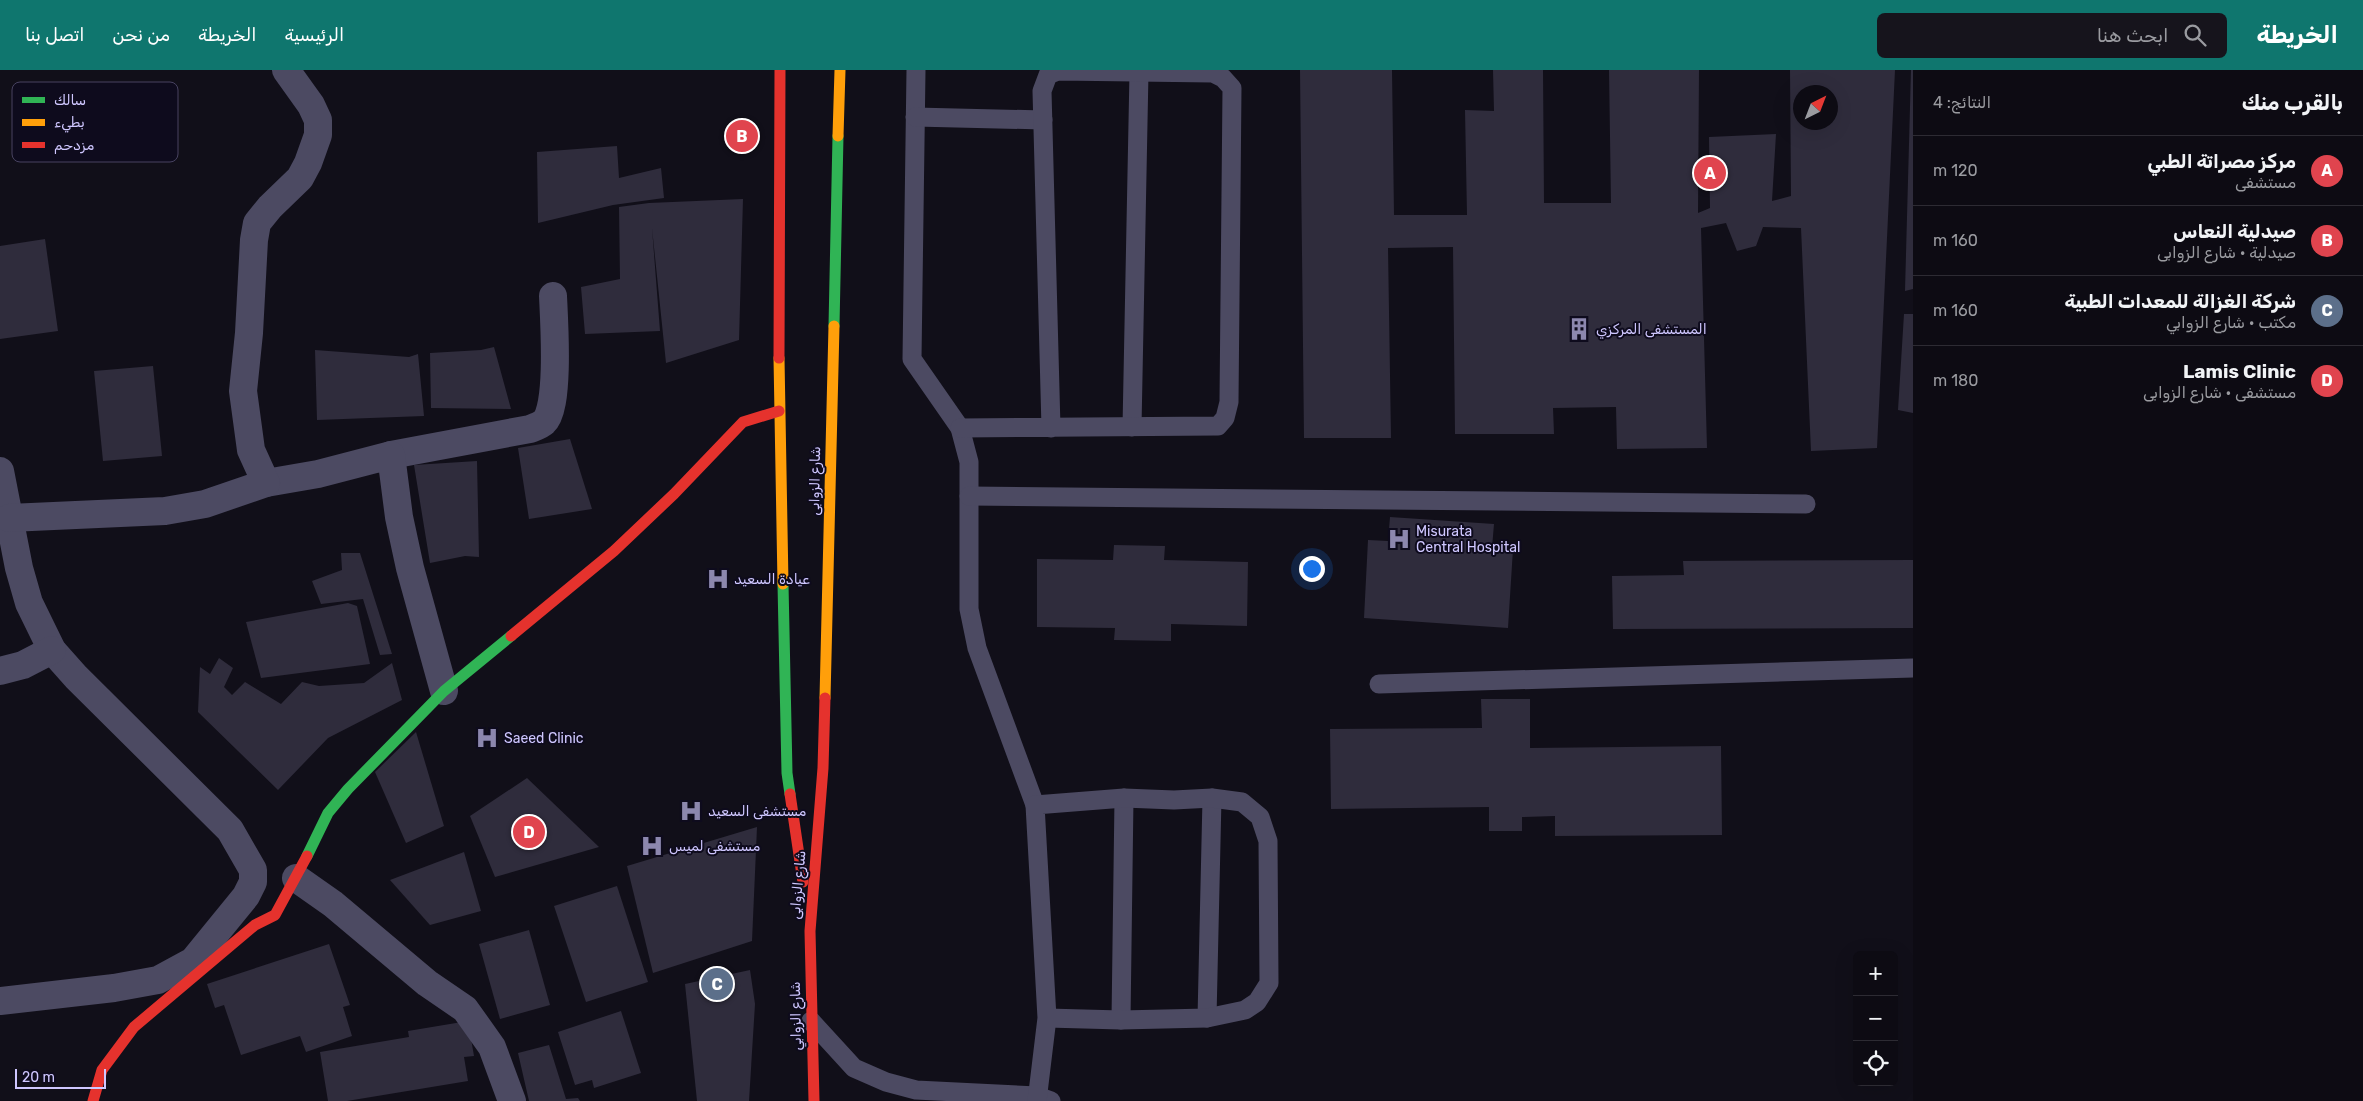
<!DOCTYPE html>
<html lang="ar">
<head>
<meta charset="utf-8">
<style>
  body { margin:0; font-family:Rubik,"Noto Sans Arabic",sans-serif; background:#16141c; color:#f1f3f6; direction:rtl }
  .controls { position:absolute; right:15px; bottom:15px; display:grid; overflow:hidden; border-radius:8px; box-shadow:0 5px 20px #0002 }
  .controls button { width:45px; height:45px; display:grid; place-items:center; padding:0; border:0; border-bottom:1px solid #2d2b33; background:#0d0b13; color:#f1f3f6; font:25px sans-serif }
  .compass { position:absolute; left:1793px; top:15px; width:45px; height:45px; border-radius:50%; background:#0d0b13; box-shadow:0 5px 20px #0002; rotate:42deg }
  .scale { position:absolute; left:15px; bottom:12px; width:91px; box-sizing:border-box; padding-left:5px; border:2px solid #cfc7ff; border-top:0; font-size:14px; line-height:18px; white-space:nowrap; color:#cfc7ff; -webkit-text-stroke:4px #0e0b1d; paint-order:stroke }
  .you { position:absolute; left:1311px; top:498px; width:18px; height:18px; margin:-12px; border:4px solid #fff; border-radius:50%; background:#1a73e8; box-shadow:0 0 0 8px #1a73e833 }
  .badge { display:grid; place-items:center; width:32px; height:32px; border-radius:50%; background:#0f766e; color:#fff; font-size:16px; font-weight:700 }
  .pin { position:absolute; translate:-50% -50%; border:2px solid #fff; box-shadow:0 1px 5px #0006 }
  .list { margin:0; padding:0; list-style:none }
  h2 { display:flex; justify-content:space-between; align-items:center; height:65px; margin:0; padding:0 20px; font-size:21px }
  h2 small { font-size:16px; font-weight:400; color:#9a9ba0 }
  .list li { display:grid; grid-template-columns:32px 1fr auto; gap:15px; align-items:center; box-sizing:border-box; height:70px; padding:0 20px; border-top:1px solid #2d2b33 }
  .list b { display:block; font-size:19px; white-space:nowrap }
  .list p { margin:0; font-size:16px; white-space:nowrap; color:#9a9ba0 }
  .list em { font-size:16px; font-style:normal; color:#9a9ba0 }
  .icon { flex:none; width:28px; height:28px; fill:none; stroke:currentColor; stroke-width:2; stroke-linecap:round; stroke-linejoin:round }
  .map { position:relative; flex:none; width:1913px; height:1031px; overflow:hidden; direction:ltr }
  header { display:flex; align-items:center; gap:30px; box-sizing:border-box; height:70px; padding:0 25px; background:#0f766e; color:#fff }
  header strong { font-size:24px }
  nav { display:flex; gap:28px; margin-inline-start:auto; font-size:18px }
  .search { width:350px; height:45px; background:#16141c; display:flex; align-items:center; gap:12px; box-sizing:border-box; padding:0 18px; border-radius:8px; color:#9a9ba0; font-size:19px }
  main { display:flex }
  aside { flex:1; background:#0d0b13 }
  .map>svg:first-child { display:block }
</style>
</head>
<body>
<header>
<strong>الخريطة</strong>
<div class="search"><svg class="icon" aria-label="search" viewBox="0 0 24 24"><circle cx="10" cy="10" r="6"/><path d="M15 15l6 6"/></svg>ابحث هنا</div>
<nav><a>الرئيسية</a><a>الخريطة</a><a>من نحن</a><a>اتصل بنا</a></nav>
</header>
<main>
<aside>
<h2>بالقرب منك<small>النتائج: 4</small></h2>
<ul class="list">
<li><span class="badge" style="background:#e0444e">A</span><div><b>مركز مصراتة الطبي</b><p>مستشفى</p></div><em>120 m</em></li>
<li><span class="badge" style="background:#e0444e">B</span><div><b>صيدلية النعاس</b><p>صيدلية · شارع الزوابى</p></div><em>160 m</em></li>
<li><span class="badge" style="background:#5c6f8a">C</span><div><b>شركة الغزالة للمعدات الطبية</b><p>مكتب · شارع الزوابي</p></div><em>160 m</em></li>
<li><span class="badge" style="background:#e0444e">D</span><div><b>Lamis Clinic</b><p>مستشفى · شارع الزوابى</p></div><em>180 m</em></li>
</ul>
</aside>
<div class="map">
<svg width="1913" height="1031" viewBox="0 0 1913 1031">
  <rect width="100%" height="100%" fill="#110f19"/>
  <g fill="#2f2c3c" fill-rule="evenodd">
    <path d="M1300,0h92l2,145h73l-2,-105 29,1 -1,-41h50l1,133h67l-2,-133h90l-1,143 12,-5 -1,-71 67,-3 -4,67 19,-5 -1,-126h105l-18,378 -66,3 -10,-223 -38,-1 -7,19 -19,5 -11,-28 -25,5 6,220 -90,1 -1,-42 -63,1 1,26h-99l-2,-187 -65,1 3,190h-87zM1800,22h30v30h-30z"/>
    <path d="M1911,0h2v219l-8,2z"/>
    <path d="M617,76l2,32 42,-10 3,30 -51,7 -75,18 -1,-71z"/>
    <path d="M743,129l-4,141 -73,23 -14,-135 8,103 -75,3 -4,-47 39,-8 -1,-72 30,-4z"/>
    <path d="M45,169l13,92 -58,8v-93z"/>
    <path d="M1904,244h9v99l-15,-3z"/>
    <path d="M494,277l17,62 -80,-1 -1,-55 51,-3z"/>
    <path d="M315,280l94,7 9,-3 6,62 -107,4z"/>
    <path d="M153,296l9,90 -59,5 -9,-90z"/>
    <path d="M570,369l22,70 -63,10 -11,-71z"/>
    <path d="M477,391l2,96 -14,-1 -35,7 -16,-98z"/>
    <path d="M1390,447l104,7 -2,24 21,1 -5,79 -144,-10 4,-78 20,1z"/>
    <path d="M1114,475l51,1 -1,14 84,2 -1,64 -76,-2v17l-57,-1 1,-12 -78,-1v-68l76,1z"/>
    <path d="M341,483h19l32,101 -12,1 -17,-56 -42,5 -9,-23 30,-11z"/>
    <path d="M1913,490v68l-300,1 -1,-53 72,-1 -1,-14z"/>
    <path d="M348,533l9,3 13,58 -109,14 -15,-56z"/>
    <path d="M219,588l14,10 -9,19 8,8 13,-13 36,22 21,-22 17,4 45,-3 28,-20 10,37 -74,38 -50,52 -80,-78 2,-45 10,7z"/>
    <path d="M1481,629h49v49l191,-2 1,89 -167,1v-20l-33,1v14h-33v-24l-158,2 -1,-80 152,-1z"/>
    <path d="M416,662l28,94 -38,17 -31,-71z"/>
    <path d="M527,708l72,69 -104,30 -25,-61z"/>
    <path d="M757,757l-5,114 -99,32 -26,-107z"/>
    <path d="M464,782l17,59 -51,14 -40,-45z"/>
    <path d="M617,816l31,96 -62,20 -32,-96z"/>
    <path d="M529,860l21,75 -50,14 -21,-75z"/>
    <path d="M329,874l21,61 -7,2 9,29 -46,16 -6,-16 -59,19 -17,-50 -9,3 -8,-24z"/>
    <path d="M750,900l5,34 -6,97h-52l-12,-117z"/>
    <path d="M621,941l20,62 -47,15 -2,-8 -17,5 -17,-53z"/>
    <path d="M468,951l6,35 -10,1 4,24 -121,20h-19l-8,-49 89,-15 -1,-6z"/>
    <path d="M549,975l17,54 12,-1 2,3h-51l-11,-48z"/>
  </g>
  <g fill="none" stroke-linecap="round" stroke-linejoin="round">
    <g stroke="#4c4a62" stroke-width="19">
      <path d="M916,0l-4,289 48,69 9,34v147l8,39 58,157"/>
      <path d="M915,47l128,3"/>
      <path d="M1132,357l7,-355"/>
      <path d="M960,358l258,-2 7,-8 4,-16 3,-314 -9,-10 -10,-5 -155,-2 -10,4 -6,16 9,337"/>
      <path d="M969,426l837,8"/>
      <path d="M1379,614l534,-16"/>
      <path d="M1207,948l5,-220"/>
      <path d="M1121,950l3,-222"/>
      <path d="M811,951l43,47 32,14 30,8 121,6 14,5"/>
      <path d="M1037,1031l10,-83 -12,-213 89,-7 50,2 38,-2 30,4 18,15 8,24 1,142 -12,19 -12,8 -38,8 -86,2 -74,-2"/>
    </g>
    <g stroke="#4c4a62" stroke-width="28">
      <path d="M391,385l139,-26c5,-2 11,-4 14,-7 16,-14 10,-103 9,-126"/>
      <path d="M0,401l19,97 10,35 23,47 24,27 154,153 23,40v12l-7,14 -53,65 -35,19 -44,8 -114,13"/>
      <path d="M266,413l52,-9 73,-19 8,62 11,51 34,123"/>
      <path d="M9,448l156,-7 40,-7 61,-21 -15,-33 -8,-59 6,-58 5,-93 3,-17 13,-16 30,-29 8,-15 10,-28v-15l-7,-15 -25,-35"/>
      <path d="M0,601l23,-6 29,-15"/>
      <path d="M296,808l37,26 94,79 38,26 27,38 20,54"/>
    </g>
    <g stroke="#30b455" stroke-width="11">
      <path d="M834,256l4,-190"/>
      <path d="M783,514l4,189 3,21"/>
      <path d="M307,786l21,-43 20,-24 96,-98 67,-55"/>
    </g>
    <g stroke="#ff9f0a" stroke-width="11">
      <path d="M838,66l2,-66"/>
      <path d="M779,288l4,226"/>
      <path d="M825,628l9,-372"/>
    </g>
    <g stroke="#e5322d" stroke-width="11">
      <path d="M779,288l1,-288"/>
      <path d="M511,566l103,-85 60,-57 69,-72 36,-11"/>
      <path d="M790,724l13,88"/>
      <path d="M93,1031l9,-31 32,-43 121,-102 20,-10 32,-59"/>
      <path d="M814,1031l-4,-170 13,-163 2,-70"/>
    </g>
  </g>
  <defs>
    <symbol id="building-bare" viewBox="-9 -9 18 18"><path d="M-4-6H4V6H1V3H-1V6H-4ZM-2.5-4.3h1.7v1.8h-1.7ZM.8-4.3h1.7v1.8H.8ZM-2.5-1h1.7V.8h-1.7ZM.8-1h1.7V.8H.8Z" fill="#8c87ae" stroke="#0e0b1d" stroke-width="2.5" paint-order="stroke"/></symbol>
    <symbol id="hospital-bare" viewBox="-9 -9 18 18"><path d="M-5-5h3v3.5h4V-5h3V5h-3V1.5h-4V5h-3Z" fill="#8c87ae" stroke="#0e0b1d" stroke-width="2.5" paint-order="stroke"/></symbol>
  </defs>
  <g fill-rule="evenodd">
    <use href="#building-bare" x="1563" y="243" width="32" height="32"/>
    <use href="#hospital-bare" x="1383" y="453" width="32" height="32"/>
    <use href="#hospital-bare" x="702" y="493" width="32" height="32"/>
    <use href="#hospital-bare" x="471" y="652" width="32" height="32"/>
    <use href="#hospital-bare" x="675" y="725" width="32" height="32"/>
    <use href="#hospital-bare" x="636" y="760" width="32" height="32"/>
  </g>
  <g text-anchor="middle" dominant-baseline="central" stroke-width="4" stroke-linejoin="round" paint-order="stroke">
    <g font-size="14" fill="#cfc7ff" stroke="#0e0b1d" text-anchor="start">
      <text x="1596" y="259">المستشفى المركزي</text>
      <text x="1416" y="461">Misurata<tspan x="1416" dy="16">Central Hospital</tspan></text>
      <text x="734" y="509">عيادة السعيد</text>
      <text x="504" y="668">Saeed Clinic</text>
      <text x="708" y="741">مستشفى السعيد</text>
      <text x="669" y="776">مستشفى لميس</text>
    </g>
    <g font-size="14" fill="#cfc7ff" stroke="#0e0b1d">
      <text transform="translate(815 411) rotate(-89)">شارع الزوابى</text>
      <text transform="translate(798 815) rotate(-85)">شارع الزوابى</text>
      <text transform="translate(796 946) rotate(-91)">شارع الزوابي</text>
    </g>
  </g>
  <rect x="12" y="12" width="166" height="80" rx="8" fill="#0e0b1d" stroke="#484361" stroke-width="1"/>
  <rect x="22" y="27" width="23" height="6" fill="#30b455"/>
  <rect x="22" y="49" width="23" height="7" fill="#ff9f0a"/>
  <rect x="22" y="72" width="23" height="6" fill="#e5322d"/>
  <g font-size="14" fill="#cfc7ff">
    <text x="54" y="35">سالك</text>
    <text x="54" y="57">بطيء</text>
    <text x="54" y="80">مزدحم</text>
  </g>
</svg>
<div class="controls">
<button>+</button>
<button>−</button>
<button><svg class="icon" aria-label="locate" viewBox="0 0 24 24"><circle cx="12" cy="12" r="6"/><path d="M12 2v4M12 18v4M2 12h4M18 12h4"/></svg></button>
</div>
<svg class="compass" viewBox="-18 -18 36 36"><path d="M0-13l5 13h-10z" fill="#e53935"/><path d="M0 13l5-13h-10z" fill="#9a9ba0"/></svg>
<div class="scale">20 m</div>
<div class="you"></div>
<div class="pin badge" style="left:1710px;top:103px;background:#e0444e">A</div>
<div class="pin badge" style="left:742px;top:66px;background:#e0444e">B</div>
<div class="pin badge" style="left:717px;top:914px;background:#5c6f8a">C</div>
<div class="pin badge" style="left:529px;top:762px;background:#e0444e">D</div>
</div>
</main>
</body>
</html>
